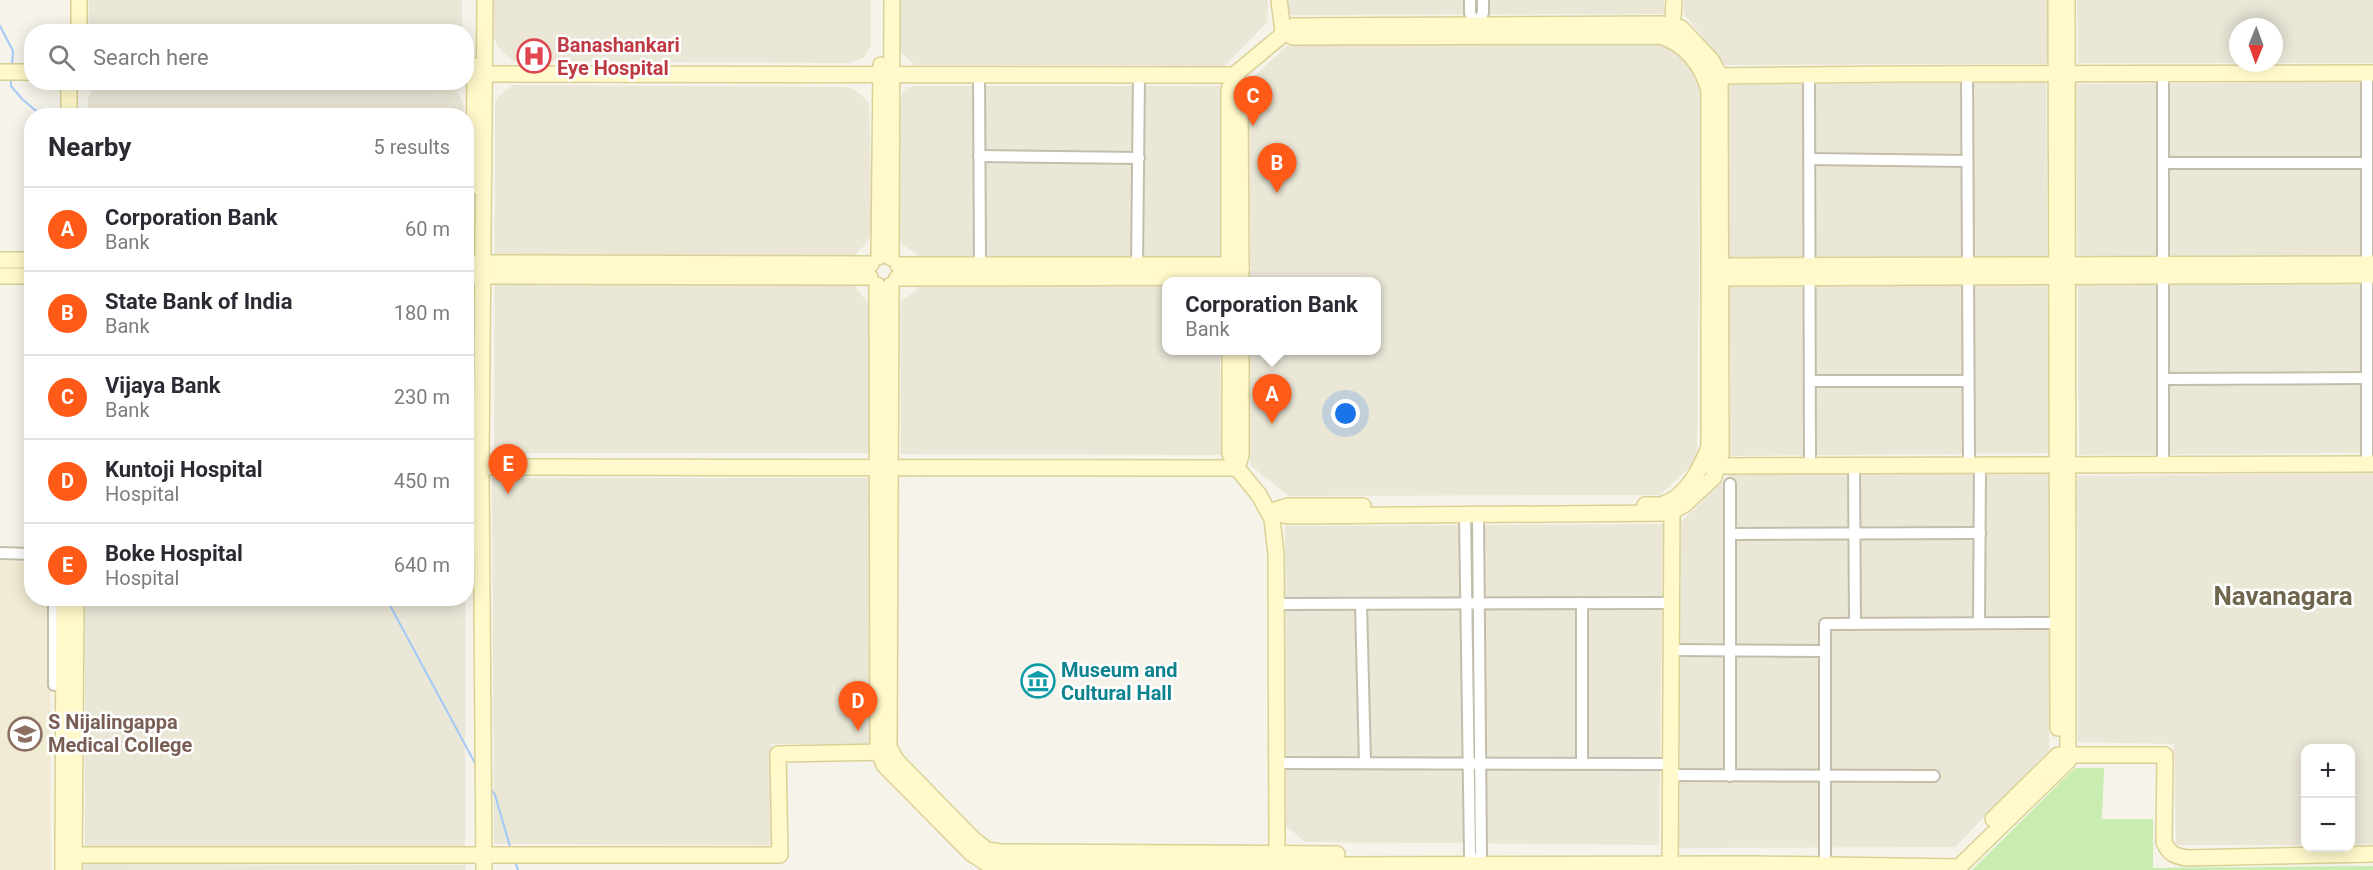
<!DOCTYPE html>
<html lang="en">
<head>
<meta charset="utf-8">
<style>
  body { margin:0; font-family:Roboto,sans-serif; background:#f7f7f7; color:#2b2b33 }
  .controls { position:absolute; right:18px; bottom:18px; display:grid; overflow:hidden; border-radius:12px; box-shadow:0 3px 15px #0003 }
  .controls button { width:54px; height:54px; display:grid; place-items:center; padding:0; border:0; border-bottom:2px solid #e1e1e2; background:#fff; color:#2b2b33; font:30px sans-serif }
  .compass { position:absolute; left:2229px; top:18px; width:54px; height:54px; border-radius:50%; background:#fff; box-shadow:0 3px 15px #0003; rotate:181deg }
  .you { position:absolute; left:1346px; top:414px; width:21px; height:21px; margin:-15px; border:4px solid #fff; border-radius:50%; background:#1a73e8; box-shadow:0 0 0 9px #1a73e833 }
  .badge { display:grid; place-items:center; width:39px; height:39px; border-radius:50%; background:#ff5a18; color:#fff; font-size:20px; font-weight:700 }
  .pin { position:absolute; translate:-50% -50px; filter:drop-shadow(0 2px 3px #0008) }
  .pin::after { content:''; position:absolute; top:32px; width:21px; height:18px; background:inherit; clip-path:polygon(0 0,100% 0,50% 100%) }
  .popup { position:absolute; left:1162px; top:277px; width:219px; height:78px; box-sizing:border-box; display:grid; place-content:center; border-radius:12px; background:#fff; filter:drop-shadow(0 2px 4px #0005); font-size:20px; white-space:nowrap; color:#7c7c81 }
  .popup b { font-size:22px; color:#2b2b33 }
  .popup::after { content:''; position:absolute; left:50%; top:100%; margin-left:-12px; border:12px solid transparent; border-top-color:#fff }
  .list { margin:0; padding:0; list-style:none }
  h2 { display:flex; justify-content:space-between; align-items:center; height:78px; margin:0; padding:0 24px; font-size:26px }
  h2 small { font-size:20px; font-weight:400; color:#7c7c81 }
  .list li { display:grid; grid-template-columns:39px 1fr auto; gap:18px; align-items:center; box-sizing:border-box; height:84px; padding:0 24px; border-top:2px solid #e1e1e2 }
  .list b { display:block; font-size:22px; white-space:nowrap }
  .list p { margin:0; font-size:20px; white-space:nowrap; color:#7c7c81 }
  .list em { font-size:20px; font-style:normal; color:#7c7c81 }
  .icon { flex:none; width:33px; height:33px; fill:none; stroke:currentColor; stroke-width:2; stroke-linecap:round; stroke-linejoin:round }
  .map { position:relative; flex:none; width:2373px; height:870px; overflow:hidden }
  .search { position:absolute; background:#fff; box-shadow:0 3px 15px #0003; left:24px; top:24px; width:450px; height:66px; display:flex; align-items:center; gap:15px; box-sizing:border-box; padding:0 21px; border-radius:24px; color:#7c7c81; font-size:22px }
  .panel { position:absolute; background:#fff; box-shadow:0 3px 15px #0003; left:24px; top:108px; width:450px; height:498px; border-radius:24px }
  .map>svg:first-child { display:block }
</style>
</head>
<body>
<div class="map">
<svg width="2373" height="870" viewBox="0 0 2373 870">
  <rect width="100%" height="100%" fill="#f6f4ea"/>
  <g fill="#eae7d7" fill-rule="evenodd">
    <path d="M89,0h373v31h-374z"/>
    <path d="M493,0h378v46l-8,12 -14,5 -336,-2 -16,-15 -5,-15z"/>
    <path d="M897,0h371l-1,22 -42,44 -310,-1 -18,-16z"/>
    <path d="M1288,0h376v14l-376,1z"/>
    <path d="M1684,0h366v64l-325,1 -41,-51z"/>
    <path d="M2077,0h296v63h-295zM2238,27h36v36h-36z"/>
    <path d="M1667,43l34,38 -4,379 -37,35 -371,1 -39,-31v-114l127,-1v-68l-127,-1 -1,-200 38,-35z"/>
    <path d="M2046,82l3,371 -319,3 -3,-371z"/>
    <path d="M2373,82v371l-294,2 -3,-371z"/>
    <path d="M102,84h342l12,6 7,12 1,13h-376v-15l3,-9z"/>
    <path d="M513,85l335,2 13,7 8,10 3,129 -6,11 -9,8v38l12,13 2,150h-377l1,-350 5,-8z"/>
    <path d="M914,86h306v195l-53,1v68l53,1 1,104 -320,-1 -1,-143 1,-10 15,-10v-37l-14,-10 -4,-14 3,-132 4,-9z"/>
    <path d="M2373,473v371h-22l-1,-96h-44l-1,97h-129l-2,-101 -96,-2 -1,-266z"/>
    <path d="M1730,474h321l-2,276 -94,97 -276,1 2,-326z"/>
    <path d="M492,478h381l-3,266h-98v101l-278,-1z"/>
    <path d="M1663,524l-4,321 -354,-3 -20,-17v-299z"/>
    <path d="M85,599h380v248l-380,-1z"/>
    <path d="M83,864l383,1v5h-383z"/>
  </g>
  <path fill="#f0ecd3" d="M0,560l31,3 1,35 18,1 1,271h-51z"/>
  <path fill="#c9edb0" d="M2075,768h29l-2,51h51v49l220,-2v4h-401z"/>
  <g fill="none" stroke-linecap="round" stroke-linejoin="round">
    <g stroke="#a2c9f7" stroke-width="2">
      <path d="M0,26l13,25 -1,14"/>
      <path d="M11,76v10l11,13 20,17"/>
      <path d="M386,598l90,167"/>
      <path d="M490,788l5,7 16,55"/>
      <path d="M515,861l3,9"/>
    </g>
    <defs>
      <g id="street">
        <path d="M1470,0v13l6,12"/>
        <path d="M1476,25l7,-12v-13"/>
        <path d="M1967,73l2,392"/>
        <path d="M979,74l1,191"/>
        <path d="M1809,75l1,391"/>
        <path d="M979,156l160,2"/>
        <path d="M1809,159l158,2"/>
        <path d="M2163,163h204"/>
        <path d="M1137,265l2,-190"/>
        <path d="M2163,379l204,-1"/>
        <path d="M1810,381h158"/>
        <path d="M2367,464v-391"/>
        <path d="M2163,465v-392"/>
        <path d="M1854,466l1,158"/>
        <path d="M1465,515l5,340 5,9"/>
        <path d="M1730,534l250,-1"/>
        <path d="M0,553l32,1"/>
        <path d="M1276,604l396,-1"/>
        <path d="M1361,604l4,159"/>
        <path d="M1979,623l1,-158"/>
        <path d="M1671,650l154,1"/>
        <path d="M54,685v-87"/>
        <path d="M1277,763l394,1"/>
        <path d="M1582,764v-161"/>
        <path d="M1671,775l263,1"/>
        <path d="M1730,776v-292"/>
        <path d="M1825,856v-232l232,-1"/>
        <path d="M1475,864l6,-9 -3,-340"/>
      </g>
      <g id="secondary">
        <path d="M1279,0l4,32"/>
        <path d="M2056,0l2,728"/>
        <path d="M79,32v-32"/>
        <path d="M1283,32l10,5 367,-1c25,7 42,29 49,54v357c-8,21 -24,53 -49,58 -4,0 -10,0 -15,0"/>
        <path d="M1672,36l2,-36"/>
        <path d="M0,72h32"/>
        <path d="M466,74l768,1 59,-49 369,-2 19,4 30,32 9,16 1,378 -7,23 -30,28 -16,8 -380,3 -19,-4"/>
        <path d="M1234,75l6,15 1,187"/>
        <path d="M1710,76l190,-2 473,-1"/>
        <path d="M69,116v-34"/>
        <path d="M474,186l1,-120"/>
        <path d="M879,257l2,-192"/>
        <path d="M891,258l1,-258"/>
        <path d="M0,260h32"/>
        <path d="M466,263l405,1"/>
        <path d="M898,265h332l11,4"/>
        <path d="M1710,270l10,-4 653,-2"/>
        <path d="M1711,273l9,5 653,-3"/>
        <path d="M1229,275v-185l5,-15"/>
        <path d="M0,276h32"/>
        <path d="M466,276l404,1"/>
        <path d="M897,278l332,-1 12,-8"/>
        <path d="M877,285l1,463 6,17 87,88 15,10 325,2 443,-1 205,3 109,-106 -1,-761"/>
        <path d="M891,285l-2,462 7,13 78,80 13,10 14,2 336,2"/>
        <path d="M1230,350v104l7,14 4,-13v-105"/>
        <path d="M1710,466l663,-2"/>
        <path d="M466,467l771,1 22,27 13,24 4,35 1,308"/>
        <path d="M1669,504l3,7 -2,359"/>
        <path d="M1271,511l18,-5h74"/>
        <path d="M1993,819l65,-64h107l-1,87c5,12 11,14 23,16l186,-4"/>
        <path d="M63,855h717l-2,-101 111,-2"/>
        <path d="M63,870l1,-272"/>
        <path d="M74,870l2,-272"/>
        <path d="M484,870l-3,-403 4,-467"/>
      </g>
    </defs>
    <use href="#street" stroke="#c3beab" stroke-width="14"/>
    <use href="#secondary" stroke="#dad196" stroke-width="18"/>
    <use href="#street" stroke="#fff" stroke-width="10"/>
    <use href="#secondary" stroke="#fff9cb" stroke-width="15"/>
  </g>
  <defs>
    <symbol id="hospital-ring" viewBox="-11 -11 22 22"><circle r="9.5" fill="#fff" stroke="#e0444e" stroke-width="1.5"/><path d="M-5-5h3v3.5h4V-5h3V5h-3V1.5h-4V5h-3Z" fill="#e0444e"/></symbol>
    <symbol id="museum-ring" viewBox="-11 -11 22 22"><circle r="9.5" fill="#fff" stroke="#0f9aa8" stroke-width="1.5"/><path d="M0-6L6-3V-2H-6V-3ZM-5-1h2V3h-2ZM-1-1h2V3h-2ZM3-1h2V3H3ZM-6 4H6V6H-6Z" fill="#0f9aa8"/></symbol>
    <symbol id="university-ring" viewBox="-11 -11 22 22"><circle r="9.5" fill="#fff" stroke="#8d6e63" stroke-width="1.5"/><path d="M0-5L7-2L0 1L-7-2ZM-4 1L0 2.5L4 1V4Q0 6-4 4Z" fill="#8d6e63"/></symbol>
  </defs>
  <g fill-rule="evenodd">
    <use href="#hospital-ring" x="515" y="37" width="38" height="38"/>
    <use href="#museum-ring" x="1019" y="662" width="38" height="38"/>
    <use href="#university-ring" x="6" y="715" width="38" height="38"/>
  </g>
  <g text-anchor="middle" dominant-baseline="central" stroke-width="5" stroke-linejoin="round" paint-order="stroke">
    <g font-size="20" font-weight="bold" fill="#be3a42" stroke="#fff" text-anchor="start">
      <text x="557" y="45">Banashankari<tspan x="557" dy="23">Eye Hospital</tspan></text>
    </g>
    <g font-size="20" font-weight="bold" fill="#0d838f" stroke="#fff" text-anchor="start">
      <text x="1061" y="670">Museum and<tspan x="1061" dy="23">Cultural Hall</tspan></text>
    </g>
    <g font-size="20" font-weight="bold" fill="#785e54" stroke="#fff" text-anchor="start">
      <text x="48" y="722">S Nijalingappa<tspan x="48" dy="23">Medical College</tspan></text>
    </g>
    <g font-size="26" font-weight="bold" fill="#6f664d" stroke="#fff">
      <text x="2283" y="596">Navanagara</text>
    </g>
  </g>
</svg>
<div class="controls">
<button>+</button>
<button>−</button>
</div>
<svg class="compass" viewBox="-18 -18 36 36"><path d="M0-13l5 13h-10z" fill="#e53935"/><path d="M0 13l5-13h-10z" fill="#7c7c81"/></svg>
<div class="you"></div>
<div class="pin badge" style="left:1272px;top:424px">A</div>
<div class="popup"><b>Corporation Bank</b>Bank</div>
<div class="pin badge" style="left:1277px;top:193px">B</div>
<div class="pin badge" style="left:1253px;top:126px">C</div>
<div class="pin badge" style="left:858px;top:731px">D</div>
<div class="pin badge" style="left:508px;top:494px">E</div>
<div class="search"><svg class="icon" aria-label="search" viewBox="0 0 24 24"><circle cx="10" cy="10" r="6"/><path d="M15 15l6 6"/></svg>Search here</div>
<section class="panel">
<h2>Nearby<small>5 results</small></h2>
<ul class="list">
<li><span class="badge">A</span><div><b>Corporation Bank</b><p>Bank</p></div><em>60 m</em></li>
<li><span class="badge">B</span><div><b>State Bank of India</b><p>Bank</p></div><em>180 m</em></li>
<li><span class="badge">C</span><div><b>Vijaya Bank</b><p>Bank</p></div><em>230 m</em></li>
<li><span class="badge">D</span><div><b>Kuntoji Hospital</b><p>Hospital</p></div><em>450 m</em></li>
<li><span class="badge">E</span><div><b>Boke Hospital</b><p>Hospital</p></div><em>640 m</em></li>
</ul>
</section>
</div>
</body>
</html>
